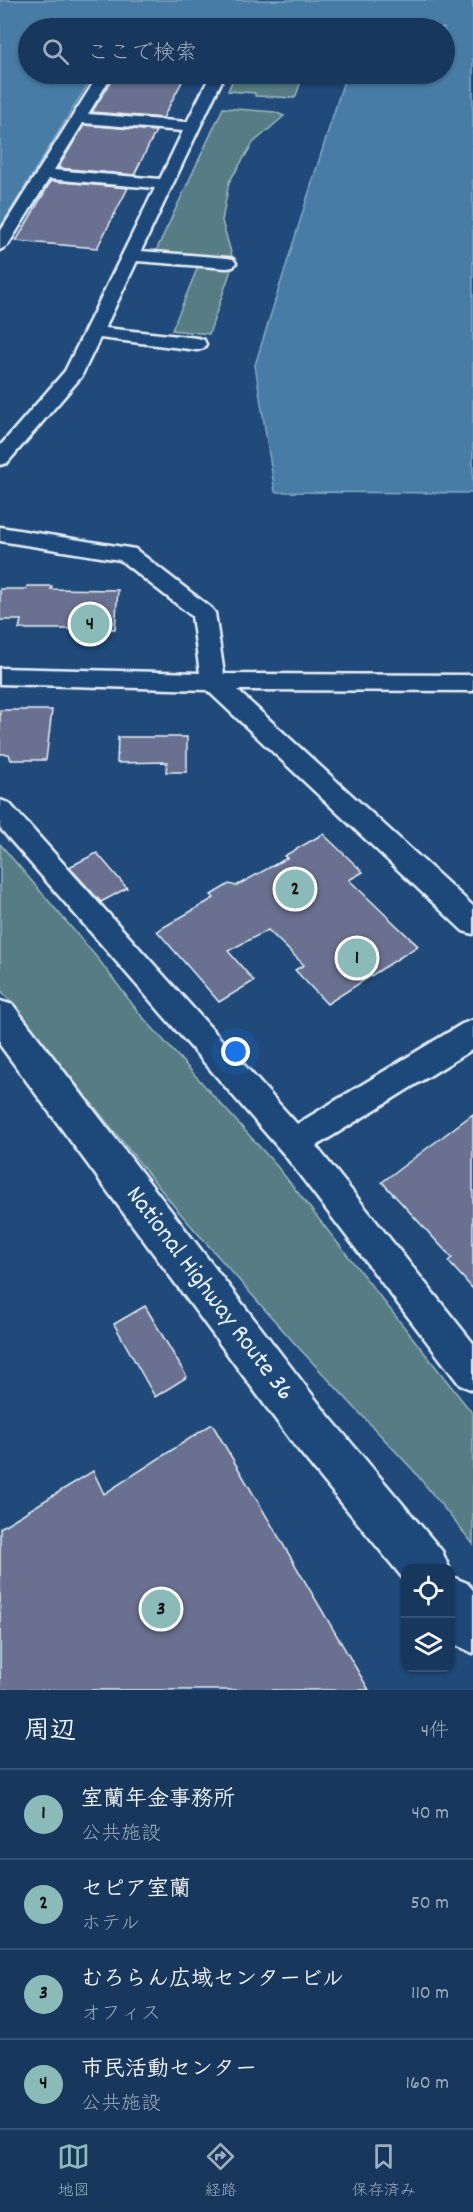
<!DOCTYPE html>
<html lang="ja">
<head>
<meta charset="utf-8">
<style>
  body { margin:0; font-family:Dekko,"Klee One",sans-serif; background:#203f62; color:#f1f3f6 }
  .controls { position:absolute; right:18px; bottom:18px; display:grid; overflow:hidden; border-radius:12px; box-shadow:0 2px 4px #0004 }
  .controls button { width:54px; height:54px; display:grid; place-items:center; padding:0; border:0; border-bottom:2px solid #365272; background:#17385c; color:#f1f3f6; font:30px sans-serif }
  .you { position:absolute; left:236px; top:1052px; width:21px; height:21px; margin:-15px; border:4px solid #fff; border-radius:50%; background:#1a73e8; box-shadow:0 0 0 9px #1a73e833 }
  .badge { display:grid; place-items:center; width:39px; height:39px; border-radius:50%; background:#8bbbb9; color:#111; font-size:20px; font-weight:700 }
  .pin { position:absolute; translate:-50% -50%; border:3px solid #fff; box-shadow:0 2px 6px #0006 }
  .list { margin:0; padding:0; list-style:none }
  h2 { display:flex; justify-content:space-between; align-items:center; height:78px; margin:0; padding:0 24px; font-size:26px }
  h2 small { font-size:20px; font-weight:400; color:#9eacbb }
  .list li { display:grid; grid-template-columns:39px 1fr auto; gap:18px; align-items:center; box-sizing:border-box; height:90px; padding:0 24px; border-top:2px solid #365272 }
  .list b { display:block; font-size:22px; white-space:nowrap }
  .list p { margin:0; font-size:20px; white-space:nowrap; color:#9eacbb }
  .list em { font-size:20px; font-style:normal; color:#9eacbb }
  .icon { flex:none; width:33px; height:33px; fill:none; stroke:currentColor; stroke-width:2; stroke-linecap:round; stroke-linejoin:round }
  .map { position:relative; flex:none; width:473px; height:1690px; overflow:hidden }
  .search { position:absolute; background:#17385c; box-shadow:0 2px 4px #0004; left:18px; right:18px; top:18px; height:66px; display:flex; align-items:center; gap:15px; box-sizing:border-box; padding:0 21px; border-radius:33px; color:#9eacbb; font-size:22px }
  .sheet { height:438px; background:#17385c }
  nav { display:flex; justify-content:space-around; align-items:center; box-sizing:border-box; height:84px; border-top:2px solid #365272; background:#17385c; font-size:16px; color:#9eacbb }
  nav a { display:grid; justify-items:center; gap:3px }
  nav .on { color:#8bbbb9 }
  .map>svg:first-child { display:block }
</style>
</head>
<body>
<div class="map">
<svg width="473" height="1690" viewBox="0 0 473 1690">
  <rect width="100%" height="100%" fill="#1f4a7a"/>
  <filter id="ink" filterUnits="userSpaceOnUse"><feTurbulence type="fractalNoise" baseFrequency=".0167" numOctaves="2"/><feDisplacementMap in="SourceGraphic" scale="12" xChannelSelector="R" yChannelSelector="G"/><feConvolveMatrix kernelMatrix="1 2 1 2 8 2 1 2 1" color-interpolation-filters="sRGB"/></filter>
  <g filter="url(#ink)">
    <g fill="#567d83" stroke="#9fb7be" stroke-width="1.5">
      <path d="M235,74h98l-2,4 -28,-2 -8,22 -40,-2v-3l-27,-2z"/>
      <path d="M223,108l52,4 9,4 -31,27 -24,39 -7,39 10,35 -14,2 -63,-5z"/>
      <path d="M199,264l33,3 -23,67 -37,-4z"/>
      <path d="M0,844l99,116 40,53 137,152 197,249v130l-60,-74 -116,-124 -119,-135 -178,-222z"/>
    </g>
    <path fill="#477ba4" stroke="#87aac6" stroke-width="1.5" d="M0,0h473v493l-198,-1 -20,-127 91,-291h98v-46h-416v46h66l-94,154z"/>
    <g fill="#6a7190" stroke="#e8f1f8" stroke-width="1.5">
      <path d="M115,74h71l-23,44 -71,-6z"/>
      <path d="M84,125l72,6 -22,44 -76,-7z"/>
      <path d="M51,181l77,7 -31,60 -81,-7z"/>
      <path d="M27,586h25l-1,3 67,1 -3,39h-96l2,-9h-21v-31h26z"/>
      <path d="M0,710h52l-6,50h-35l-2,-6h-9z"/>
      <path d="M118,737h69v35h-21l1,-10 -50,1z"/>
      <path d="M323,834l40,38 -14,8 69,66 -91,58 -32,-34 9,-5 -36,-35 -40,21 26,30 -35,21 -62,-71 57,-33 -3,-3 18,-11 7,2 51,-28 -3,-2z"/>
      <path d="M97,853l30,35 -26,14 -32,-35z"/>
      <path d="M473,1114v175l-25,-28 4,-3 -70,-76z"/>
      <path d="M145,1306l42,71 -32,20 -41,-73z"/>
      <path d="M212,1424l157,266h-369v-162l93,-57 11,23z"/>
    </g>
    <g fill="none" stroke-linecap="round" stroke-linejoin="round">
      <defs>
        <g id="minor">
          <path d="M99,74h14l-25,40 99,8 24,-48h14l-84,177 86,7 6,1 3,4 -3,4 -6,1 -90,-7 -32,67 92,10 7,2 2,4 -2,4 -7,2 -97,-12 -19,39 -74,86 -7,2v-19l65,-75 90,-183 -106,-9 -41,66 -8,5v-18zM83,123l100,8 -23,48 -106,-9z"/>
          <path d="M0,527l135,22 76,59 4,5 9,61 249,1v16l-236,-1 236,216v28l-10,-3 -256,-241 -207,-6v-16l200,5 -8,-57 -72,-56 -120,-19z"/>
          <path d="M0,800l9,3 288,321 165,-100 11,-4v29l-157,97 157,197v47l-13,-5 -177,-232 -283,-325z"/>
        </g>
        <g id="highway">
          <path d="M0,1001l13,4 314,409 115,137 7,17h-43v14l-111,-136 -295,-401z"/>
          <path d="M450,1576l17,7 6,7v63l-17,-8 -6,-6z"/>
        </g>
      </defs>
      <use href="#minor" stroke="#e8f1f8" stroke-width="5"/>
      <use href="#highway" stroke="#e8f1f8" stroke-width="5"/>
      <use href="#minor" fill="#1f4a7a" fill-rule="evenodd"/>
      <use href="#highway" fill="#1f4a7a" fill-rule="evenodd"/>
    </g>
  </g>
  <g text-anchor="middle" dominant-baseline="central" stroke-width="4.5" stroke-linejoin="round" paint-order="stroke">
    <g font-size="26" fill="#e8f1f8" stroke="#1f4a7a">
      <text transform="translate(209 1294) rotate(53)">National Highway Route 36</text>
    </g>
  </g>
</svg>
<div class="controls">
<button><svg class="icon" aria-label="locate" viewBox="0 0 24 24"><circle cx="12" cy="12" r="6"/><path d="M12 2v4M12 18v4M2 12h4M18 12h4"/></svg></button>
<button><svg class="icon" aria-label="layers" viewBox="0 0 24 24"><path d="M12 4l9 5-9 5-9-5zM3 14l9 5 9-5"/></svg></button>
</div>
<div class="you"></div>
<div class="pin badge" style="left:357px;top:958px">1</div>
<div class="pin badge" style="left:295px;top:889px">2</div>
<div class="pin badge" style="left:161px;top:1609px">3</div>
<div class="pin badge" style="left:90px;top:624px">4</div>
<div class="search"><svg class="icon" aria-label="search" viewBox="0 0 24 24"><circle cx="10" cy="10" r="6"/><path d="M15 15l6 6"/></svg>ここで検索</div>
</div>
<section class="sheet">
<h2>周辺<small>4件</small></h2>
<ul class="list">
<li><span class="badge">1</span><div><b>室蘭年金事務所</b><p>公共施設</p></div><em>40 m</em></li>
<li><span class="badge">2</span><div><b>セピア室蘭</b><p>ホテル</p></div><em>50 m</em></li>
<li><span class="badge">3</span><div><b>むろらん広域センタービル</b><p>オフィス</p></div><em>110 m</em></li>
<li><span class="badge">4</span><div><b>市民活動センター</b><p>公共施設</p></div><em>160 m</em></li>
</ul>
</section>
<nav>
<a class="on"><svg class="icon" aria-label="map" viewBox="0 0 24 24"><path d="M3 6l6-2 6 2 6-2v14l-6 2-6-2-6 2zM9 4v14M15 6v14"/></svg>地図</a>
<a><svg class="icon" aria-label="directions" viewBox="0 0 24 24"><path d="M12 3l9 9-9 9-9-9zM9 14v-3h6M13 9l2 2-2 2"/></svg>経路</a>
<a><svg class="icon" aria-label="saved" viewBox="0 0 24 24"><path d="M7 4h10v16l-5-4-5 4z"/></svg>保存済み</a>
</nav>
</body>
</html>
